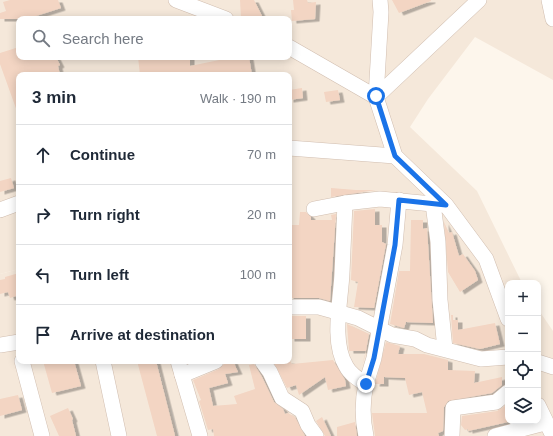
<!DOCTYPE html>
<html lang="en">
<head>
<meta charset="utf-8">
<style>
  body { margin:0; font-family:Helvetica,sans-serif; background:#f6f6f7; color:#1f2937 }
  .controls { position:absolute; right:12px; bottom:12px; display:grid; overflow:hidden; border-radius:8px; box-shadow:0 2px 10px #0003 }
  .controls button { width:36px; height:36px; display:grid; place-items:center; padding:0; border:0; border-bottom:1px solid #e0e1e3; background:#fff; color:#1f2937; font:20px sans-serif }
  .stop { position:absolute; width:12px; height:12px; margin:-9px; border:3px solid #1a73e8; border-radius:50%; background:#fff }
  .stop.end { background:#1a73e8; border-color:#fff; box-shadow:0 1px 4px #0008 }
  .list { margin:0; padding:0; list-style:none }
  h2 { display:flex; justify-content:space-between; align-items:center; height:52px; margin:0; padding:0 16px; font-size:17px }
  h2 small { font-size:13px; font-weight:400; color:#747a83 }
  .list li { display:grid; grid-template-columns:26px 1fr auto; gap:12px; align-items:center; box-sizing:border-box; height:60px; padding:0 16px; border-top:1px solid #e0e1e3 }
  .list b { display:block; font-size:15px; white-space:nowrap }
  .list em { font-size:13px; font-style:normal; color:#747a83 }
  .icon { flex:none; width:22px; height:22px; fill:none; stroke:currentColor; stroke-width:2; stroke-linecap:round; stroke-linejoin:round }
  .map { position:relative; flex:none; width:553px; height:436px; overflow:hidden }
  .search { position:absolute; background:#fff; box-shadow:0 2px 10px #0003; left:16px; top:16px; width:276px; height:44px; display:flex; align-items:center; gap:10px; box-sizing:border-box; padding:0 14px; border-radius:8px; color:#747a83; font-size:15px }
  .panel { position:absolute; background:#fff; box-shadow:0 2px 10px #0003; left:16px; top:72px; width:276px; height:292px; border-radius:8px }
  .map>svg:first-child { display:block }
</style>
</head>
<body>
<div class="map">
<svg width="553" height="436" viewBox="0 0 553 436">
  <defs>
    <filter id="shadow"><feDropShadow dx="4.5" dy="2.5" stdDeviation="0" flood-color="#0004"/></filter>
  </defs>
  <rect width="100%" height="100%" fill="#fdf6ec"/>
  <g fill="#f5e8da" fill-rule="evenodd">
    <path d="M0,0h553v80l-78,-43 -47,62 -18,28 67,64 45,92h-14v138h30v-112l15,22v105h-374l-22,-75h132v-286h-270v194l-19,5zM19,19h270v38h-270z"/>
    <path d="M19,269v92h138l21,75h-178v-162z"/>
  </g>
  <g fill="#f3d5c3" filter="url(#shadow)">
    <path d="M10,0h48l3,8 -28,9 1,2h-34v-6l6,-2 -3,-9z"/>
    <path d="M240,0h14l9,18h-22z"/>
    <path d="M293,0h14l1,3 8,-1 -1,17 -23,2 -1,-11h3z"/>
    <path d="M392,0h39v1l-32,12z"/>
    <path d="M19,47v10h37l4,8 -2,1 2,9h-41l-1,39 -18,-50v-11z"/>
    <path d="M138,57h52v9l44,-9h15l3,18h-38v-2l-12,2h-62z"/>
    <path d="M302,88l1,10 -14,2v-10z"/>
    <path d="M338,90l2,10 -14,2 -2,-10z"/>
    <path d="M11,178l3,10 -14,4v-11z"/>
    <path d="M331,188l25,2h20l-45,7z"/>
    <path d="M375,209v16h7v17l4,2 -12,64 -20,-1 4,-25 -7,-2 3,-69z"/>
    <path d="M300,212h6l5,5v3h21l-1,-5 5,-1 -6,87 -11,-3h-30l2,-41h-2v-26h2v-6h8z"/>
    <path d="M411,220h12v9l4,-1 6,95 -27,-1 -2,6 -14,-4 9,-53h11z"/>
    <path d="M444,222l5,11 3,-1 7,24 4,-2 12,17 3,9 -18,12 -12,-20z"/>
    <path d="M19,273v22l-9,3 -2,-6 -8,2v-14l5,-1v-2z"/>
    <path d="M451,315h2v5h5v10l37,-7 5,21 -20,5 -27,-6z"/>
    <path d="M289,316h17v23h-16z"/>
    <path d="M347,324l22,10 -4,22 -3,9 4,-14h-17z"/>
    <path d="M386,342l14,4 -2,8h26l24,6v10l27,1 -1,12 28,-6v8l-10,8 -44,8 -4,6 -1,24 -5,2 1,3h-64l-3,-23h55l-5,-21 -13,3 -4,-17 -21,-1v7h-9z"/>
    <path d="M333,360l12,20 1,6 -18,4 -3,-13 -26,18 -3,-10 -9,3 -14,-27h17l2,3z"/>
    <path d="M43,361h31l7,25 -29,7z"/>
    <path d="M137,361h19l19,75h-18z"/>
    <path d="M233,361l5,11 -13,2 3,9 -19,5 4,18 24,-2 -3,-8 21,-7 -6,-24 5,-1 8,13 12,25 9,7 2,5 3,-1 7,4 10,19h-91l-1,-7 -5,1 -9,-29 2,-1 -8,-20 26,-11 6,-6z"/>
    <path d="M18,395l4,15 -22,6v-17z"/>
    <path d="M508,404v18l-40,9v-2l-3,1 -4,-5 1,-9 35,-5z"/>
    <path d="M68,408l5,11 -1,1 4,16h-17l-9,-20z"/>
    <path d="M322,417l9,19h-6l-9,-15z"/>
    <path d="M355,422l2,14h-20v-9z"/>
  </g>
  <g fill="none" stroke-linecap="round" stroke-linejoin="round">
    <defs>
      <g id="minor">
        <path d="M176,0l50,19"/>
        <path d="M549,0l4,19"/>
        <path d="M289,47l87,50 19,59 51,49 40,54 22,60"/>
        <path d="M376,97l103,-97"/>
        <path d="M376,97l5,-85 -1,-12"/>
        <path d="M289,148l106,8"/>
        <path d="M345,203c-1,23 -2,46 -3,70 -1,26 -11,69 4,93 4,8 12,13 20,18 -4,18 -4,34 0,52"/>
        <path d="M433,204l5,38 2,58 5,49"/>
        <path d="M314,209l31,-6 35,-4 63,6"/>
        <path d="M0,210l19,-7"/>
        <path d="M289,307h30l18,5 21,6 34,17 23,4 12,6 54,14 27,-2"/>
        <path d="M0,345l19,-3"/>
        <path d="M22,361l20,75"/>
        <path d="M103,361l16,75"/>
        <path d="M178,361l22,75"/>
        <path d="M262,361l8,11 12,26 20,13 6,14 8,11"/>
        <path d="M538,362l15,5"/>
        <path d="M182,375l34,-14"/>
        <path d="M366,384l8,-26 21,-113 4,-45"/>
        <path d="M538,405l15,31"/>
        <path d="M452,436l1,-28 43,-6 12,-10"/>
        <path d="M495,436l50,-13"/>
      </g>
    </defs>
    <use href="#minor" stroke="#d1beb0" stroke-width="16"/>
    <use href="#minor" stroke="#fff" stroke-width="15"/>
  </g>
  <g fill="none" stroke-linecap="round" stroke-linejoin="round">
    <path stroke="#1a73e8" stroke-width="5" d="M366,384l8,-26 21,-113 4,-45 47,5 -51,-49 -19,-60"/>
  </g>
</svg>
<div class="controls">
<button>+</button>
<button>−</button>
<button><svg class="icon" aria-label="locate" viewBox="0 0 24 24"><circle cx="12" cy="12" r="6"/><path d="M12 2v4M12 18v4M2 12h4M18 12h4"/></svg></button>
<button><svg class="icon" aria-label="layers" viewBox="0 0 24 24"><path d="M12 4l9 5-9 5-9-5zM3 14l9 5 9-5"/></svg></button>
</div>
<div class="stop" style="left:376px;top:96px"></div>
<div class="stop end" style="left:366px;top:384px"></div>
<div class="search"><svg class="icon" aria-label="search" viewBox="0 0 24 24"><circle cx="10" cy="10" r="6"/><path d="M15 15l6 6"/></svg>Search here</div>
<section class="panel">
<h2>3 min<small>Walk · 190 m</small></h2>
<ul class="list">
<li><svg class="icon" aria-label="ahead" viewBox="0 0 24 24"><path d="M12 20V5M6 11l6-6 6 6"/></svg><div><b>Continue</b></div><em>70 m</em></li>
<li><svg class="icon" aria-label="right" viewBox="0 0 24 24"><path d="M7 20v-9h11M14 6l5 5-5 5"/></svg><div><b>Turn right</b></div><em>20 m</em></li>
<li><svg class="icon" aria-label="left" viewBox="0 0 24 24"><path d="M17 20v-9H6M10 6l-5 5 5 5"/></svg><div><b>Turn left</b></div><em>100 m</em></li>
<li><svg class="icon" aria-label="arrive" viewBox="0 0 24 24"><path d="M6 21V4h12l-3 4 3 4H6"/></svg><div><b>Arrive at destination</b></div></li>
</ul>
</section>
</div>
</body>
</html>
